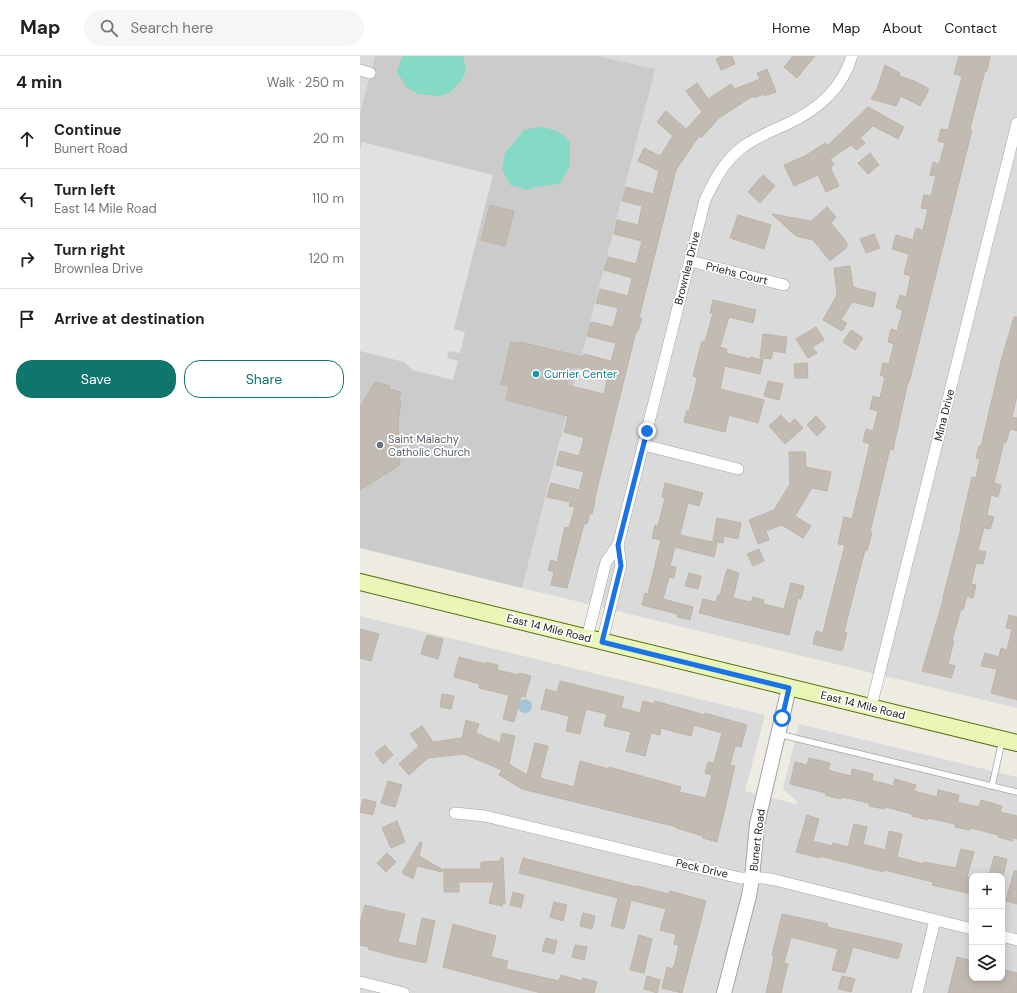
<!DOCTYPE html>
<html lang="en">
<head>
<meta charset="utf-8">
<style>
  body { margin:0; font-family:"DM Sans",sans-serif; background:#f6f6f6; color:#222 }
  .controls { position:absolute; right:12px; bottom:12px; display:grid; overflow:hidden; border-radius:8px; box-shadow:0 2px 10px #0003 }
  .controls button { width:36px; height:36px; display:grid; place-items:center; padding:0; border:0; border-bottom:1px solid #e0e0e0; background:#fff; color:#222; font:20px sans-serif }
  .stop { position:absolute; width:12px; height:12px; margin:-9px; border:3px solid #1a73e8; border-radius:50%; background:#fff }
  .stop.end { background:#1a73e8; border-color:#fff; box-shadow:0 1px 4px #0008 }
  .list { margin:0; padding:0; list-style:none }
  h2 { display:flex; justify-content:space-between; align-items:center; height:52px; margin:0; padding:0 16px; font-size:17px }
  h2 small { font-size:13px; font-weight:400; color:#767676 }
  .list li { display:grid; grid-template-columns:26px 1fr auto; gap:12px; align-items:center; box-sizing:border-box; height:60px; padding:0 16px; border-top:1px solid #e0e0e0 }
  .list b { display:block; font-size:15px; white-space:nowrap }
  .list p { margin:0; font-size:13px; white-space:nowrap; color:#767676 }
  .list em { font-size:13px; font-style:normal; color:#767676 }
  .actions { display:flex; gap:8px; padding:12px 16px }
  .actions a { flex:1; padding:9px 0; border:1px solid #0f766e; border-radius:16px; text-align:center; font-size:14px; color:#0f766e }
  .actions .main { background:#0f766e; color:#fff }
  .icon { flex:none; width:22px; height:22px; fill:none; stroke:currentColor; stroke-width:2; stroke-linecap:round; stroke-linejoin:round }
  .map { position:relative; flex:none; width:657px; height:937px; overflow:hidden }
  header { display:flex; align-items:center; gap:24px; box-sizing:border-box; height:56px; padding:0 20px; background:#fff; border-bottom:1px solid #e0e0e0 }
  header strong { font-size:19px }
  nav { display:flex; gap:22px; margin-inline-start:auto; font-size:14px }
  .search { width:280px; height:36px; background:#f6f6f6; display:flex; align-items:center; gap:10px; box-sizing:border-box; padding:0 14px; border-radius:22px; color:#767676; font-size:15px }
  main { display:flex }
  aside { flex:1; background:#fff }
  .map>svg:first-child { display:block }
</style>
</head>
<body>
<header>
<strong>Map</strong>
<div class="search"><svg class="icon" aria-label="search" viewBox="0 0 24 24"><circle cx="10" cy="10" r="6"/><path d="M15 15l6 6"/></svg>Search here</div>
<nav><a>Home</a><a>Map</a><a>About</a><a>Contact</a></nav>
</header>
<main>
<aside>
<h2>4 min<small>Walk · 250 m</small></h2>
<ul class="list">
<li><svg class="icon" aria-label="ahead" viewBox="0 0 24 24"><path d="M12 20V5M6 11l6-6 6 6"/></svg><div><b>Continue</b><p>Bunert Road</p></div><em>20 m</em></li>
<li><svg class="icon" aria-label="left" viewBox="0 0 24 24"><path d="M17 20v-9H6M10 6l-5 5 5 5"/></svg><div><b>Turn left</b><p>East 14 Mile Road</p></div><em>110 m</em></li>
<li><svg class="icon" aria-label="right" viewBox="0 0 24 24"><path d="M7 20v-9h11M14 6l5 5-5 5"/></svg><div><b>Turn right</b><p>Brownlea Drive</p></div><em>120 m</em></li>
<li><svg class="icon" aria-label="arrive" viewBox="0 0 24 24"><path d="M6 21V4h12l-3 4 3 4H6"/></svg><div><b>Arrive at destination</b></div></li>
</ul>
<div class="actions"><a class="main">Save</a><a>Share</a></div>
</aside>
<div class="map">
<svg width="657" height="937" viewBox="0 0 657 937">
  <rect width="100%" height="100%" fill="#eeebe3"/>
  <g fill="#dbdada" fill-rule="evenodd">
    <path d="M0,0h15l-15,56z"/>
    <path d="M237,0h420v652l-495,-120 132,-518z"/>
    <path d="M0,560l405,99 -20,76 51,13 1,-3 -14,-12 16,-65 218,53v216h-657zM612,820h30v102h-30z"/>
  </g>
  <path fill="#cbcbcb" d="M15,0h222l58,13 -133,519 -162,-40v-436z"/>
  <g fill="#84dac4">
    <path d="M42,0h61l3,14 -4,10 -13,13 -10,3 -20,-2 -12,-6 -10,-16z"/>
    <path d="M178,71c16,2 22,3 32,16v23l-10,17c-11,4 -22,1 -32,7l-18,-5 -8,-16 3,-16 19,-23z"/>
  </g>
  <path fill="#e1e1e1" d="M2,86l131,33 -39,154 11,3 -5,21 -11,-2 -2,7 11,3 -5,19 -41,-10 -8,-8 -44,-11v-201z"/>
  <circle fill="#a5c6da" cx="165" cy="650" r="7"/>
  <g fill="#c2bbb3" stroke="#beb4a6" fill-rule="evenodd">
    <path d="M362,0h10l3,8 -14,6 -5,-11z"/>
    <path d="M433,0h22l-18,22 -13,-11z"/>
    <path d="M599,0h31l-3,15h-2l-15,58 2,1 -63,253 -1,-1 -15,68 -3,-1 -20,83h2l-5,19 -2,-1 -11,42 -10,40 3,1 -5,18 -29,-7 3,-13 7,2 3,-13 19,-75 -7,-1 6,-27 8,2 18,-75 -7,-2 3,-13 7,2 5,-20 -8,-2 3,-13 7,2 5,-21 -5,-2 3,-12 6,1 5,-20 -6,-2 3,-13 6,2 6,-21 -7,-2 4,-13 6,2 5,-21 -7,-2 5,-20 -17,-5 4,-14 17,5 3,-12 7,2 5,-21 -7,-1 3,-13 7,1 5,-20 -6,-1 3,-13 6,2 6,-21 -7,-2 3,-12 7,1 14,-54 -8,-2z"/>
    <path d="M525,9l15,8 -1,3 15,5 14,7v4l-8,14 -19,-10 -5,10 -25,-7 6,-10z"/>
    <path d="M407,13l9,23 -11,4 -1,-2 -10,4 -1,-2 -34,22 -18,20 -2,-2 -23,34 -37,148h3l-4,13h-2l-34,138 -8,33h1l-3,12 -2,-1 -3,11h-3l-17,64 -16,-3 3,-13 -6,-2 3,-10 6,2 8,-35 4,1 6,-21 -6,-1 1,-4 -23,-5 4,-14 28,7 5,-18 -28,-7 4,-14 19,5 5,-18 -20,-6 4,-16 -62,-16 3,-14 -8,-2 10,-42 8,2 1,-2 63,15 1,-3 27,7 5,-18 -29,-7 4,-14 22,5 5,-19 -22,-5 4,-14 28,7 4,-18 -28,-8 4,-13 28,7 6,-23 -28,-7 3,-14 21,5 4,-19 -20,-5 4,-14 27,7 6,-23 -21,-10 6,-13 16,8 13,-20 -16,-14 9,-11 20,18 16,-17 -16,-21 11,-8 11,16 23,-15 4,5 25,-10 -3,-6zM212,310l36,9 -4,19 -37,-9z"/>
    <path d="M508,51l36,20 -6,12 -25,-13 -13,12 5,5 -8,7 -6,-5 -21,14 4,6 -4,2 9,19 -13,6 -8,-17 -24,11 -10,-21 21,-9 20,-13 2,3z"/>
    <path d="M510,97l9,12 -11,9 -10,-11z"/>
    <path d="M403,119l12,11 -15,17 -12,-11z"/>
    <path d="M130,149l24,6 -9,35 -24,-6z"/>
    <path d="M467,151l9,10 -5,6 16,20v4l-17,14 -17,-21 -17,-4 -24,-22 39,7z"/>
    <path d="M378,159l33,10 -7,24 -34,-11z"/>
    <path d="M514,178l6,14 -14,5 -6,-14z"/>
    <path d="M490,210l3,21 23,6 -3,14 -21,-5 -11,18 6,3 -5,8 -19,-11 14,-25 -3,-27z"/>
    <path d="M353,244l43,10 -3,13 -24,-6 -9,30 7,2 -1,4 24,6v-2l13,3 -3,14 -35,-8 -5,23 44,11 -6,23 -29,-8 -4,17 -41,-10 3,-12 2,1 6,-23 2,-11 -4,-1 9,-35 3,1 8,-29h-3z"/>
    <path d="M654,261h3v79l-5,21 5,1v13l-7,-2 -4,14 -2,-1 -10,41 7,2 -3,12 -7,-2 -4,20 7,2 -4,12 -6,-1 -6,22 8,2 -3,12 -7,-1 -5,21 5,1 -3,13 -6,-2 -4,14 -2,-1 -9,32h2l-6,23 7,2 -4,12 -29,-7 22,-74h-1l18,-69h-1l12,-51 4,1 4,-19 -4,-1 3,-12h2l20,-85z"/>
    <path d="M456,271l8,13 -12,7 5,6 -9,5 -12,-19z"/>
    <path d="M491,274l12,8 -8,12 -12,-8z"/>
    <path d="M403,278l24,3 -2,16 -12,-2 -2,8 -11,-1z"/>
    <path d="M447,307l1,15h-13l-1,-14z"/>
    <path d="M408,325l15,3 -4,16 -15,-4z"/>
    <path d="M15,326l15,4 -1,3 12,3 -2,8 2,1 -3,23 2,41 -40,25v-83z"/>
    <path d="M421,359l8,9 6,-5 8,9 -18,16 -16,-18z"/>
    <path d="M456,360l10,11 -9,9 -10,-11z"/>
    <path d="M429,396h16l1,15 25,5 -4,19 -15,-3 -17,28 16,10 -8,12 -21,-13 -16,6 3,9 -11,4 -9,-24 25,-10 16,-26z"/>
    <path d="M305,427l38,10 -4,13 -11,-3 -8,32 37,8 -3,14 -39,-10 -5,19 6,1 -2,11 -5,-1 -6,22 30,8 -3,13 -13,-3 1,-3 -36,-9 3,-12 3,1 13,-54 -9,-2 3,-13 3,1 7,-28 -3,-1z"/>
    <path d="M357,462l24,5 -3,16 -14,-3 -1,7 -10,-2z"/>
    <path d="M399,493l5,12 -11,5 -6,-12z"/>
    <path d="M367,513l12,4 -6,25 18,4 2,-5 11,3 -1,4 21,5 7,-26 13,3 -3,13 -3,-1 -9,37 -90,-22 4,-14 13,3 2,-7h2z"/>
    <path d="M329,517l12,3 -3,13 -13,-3z"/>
    <path d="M649,559l8,2v83l-26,-7 6,-24 -16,-3 4,-13 14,4 2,-9 6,2 5,-21 -6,-1z"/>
    <path d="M0,573l19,5 -8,27 -11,-3z"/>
    <path d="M67,579l16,4 -5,20 -17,-5 4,-15h1z"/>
    <path d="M99,601l27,7v-2l12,3 -1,5 22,5v-2l12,3 -6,21 -4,-1 -7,26 -11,-3 6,-24 -30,-7 1,-4 -26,-7z"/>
    <path d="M200,625l64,16 -3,11 19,5 3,-12 11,3 1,-3 50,14v-2l42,12 -6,22 -6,-1 -5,19 5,1 -18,76 -14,-4v-2l-27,-8 1,-1 -155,-38 -23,-14 3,-5 -38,-16 -36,4 -19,17 -10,-11 20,-18 -9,-12 12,-8 11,16 29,-4 4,-18 13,4 -3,9 24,10 2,-10 13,3 -6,28 18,11 8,-32 13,3 -8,32 34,9 6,-26 29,8v-2l72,20 -2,5 27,6 6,-23 -7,-2 3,-11 6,1 8,-30 -28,-8 -3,11 -30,-8 -1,7 -9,-2 -6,23 -19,-5 5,-19 -27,-6 3,-12 -21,-5 -6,25 -14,-3 3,-15 -28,-7 5,-20 11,3z"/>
    <path d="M82,638l12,2 -3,13 -11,-2z"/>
    <path d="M25,689l8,10 -10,9 -8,-11z"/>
    <path d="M449,702l21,5 -2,7 11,3 12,3 1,-7 21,5 -1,7 11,2 10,3 2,-7 21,6 -2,6 12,3 11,3 1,-7 21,5 -1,7 11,3 10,2 2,-7 21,6 -2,6 17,4v23l-4,-1v3l-15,-4v-2l-27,-7 -1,2 -15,-3v-3l-27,-6v2l-16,-4v-2l-27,-7 -1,2 -15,-3v-3l-27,-6 -1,2 -16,-4 1,-2 -36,-9 5,-22 12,3z"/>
    <path d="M28,725l14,4 -7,22 -14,-4z"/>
    <path d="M3,743l13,3 -3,13 -13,-3z"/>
    <path d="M447,759l12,4 -6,22 19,5 1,-3 15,4 6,-23 13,3 -4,17 22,6 4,-19 13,3 -5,23 26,7 1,-2 32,6 5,-19 13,3 -7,25 5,1v16l-40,-9 1,-3 -49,-12v2l-64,-16v2l-24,-6z"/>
    <path d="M37,765l8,21 -14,6 -9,-20z"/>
    <path d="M60,786l2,1 -3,13 24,14 -1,2 -25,-6 -4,13 -11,-6z"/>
    <path d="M27,797l9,9 -10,10 -9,-9z"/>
    <path d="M634,800l13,3 -4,17h-14z"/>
    <path d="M141,801l2,1 2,46 -2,-1 -1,3 -13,-3 5,-21h-35v10h-15v-23h37v-7l19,-1z"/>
    <path d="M163,802l114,29v-1l32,8 1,-3 36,10 -24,92 -20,-5 5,-21 6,2v-3l1,1 5,-22 -5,-1 2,-10 -16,-4 6,-21 -35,-9 -7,29 -13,-3 7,-28 -99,-25z"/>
    <path d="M654,815h3v33l-11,-3z"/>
    <path d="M153,836l11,3 -3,13 -11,-3z"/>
    <path d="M194,846l13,3 -4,16 -13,-4z"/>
    <path d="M5,849l28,7v-1l12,3 -7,28 18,4 6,-28 13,3 -9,42 -28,-6 -30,-8 1,-2 -9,-2v-22z"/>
    <path d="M223,857l12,3 -3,13 -12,-3z"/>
    <path d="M422,858l46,10 -1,3 75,17 -4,15 -45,-12 -8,26 -13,-3 6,-21 -47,-12 -7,26 4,1 -7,29h-15l8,-37 -2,-1z"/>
    <path d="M93,868l43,12 -5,21 17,4 -2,8 53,12 2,-6 21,6 1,-3 14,4 -3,11h-53l-98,-26z"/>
    <path d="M279,879l13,4 -8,34 -14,-3z"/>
    <path d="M186,882l11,3 -3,13 -12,-3z"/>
    <path d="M215,889l12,2 -3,13 -12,-3z"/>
    <path d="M597,901l15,4v17h30v-9l15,4v20h-69z"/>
    <path d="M287,920l13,4 -3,13 -13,-4z"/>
    <path d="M482,920l13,3 -4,13 -13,-3z"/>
  </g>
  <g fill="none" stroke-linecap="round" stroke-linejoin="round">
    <defs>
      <g id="service">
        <path d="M418,678l239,58"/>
        <path d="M632,730l10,-45"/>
      </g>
      <g id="minor">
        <path d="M0,14l10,3"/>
        <path d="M330,205l94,24"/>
        <path d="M284,389l94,24"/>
        <path d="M227,582l19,-76 12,-17 87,-345c10,-21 20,-40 39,-54 14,-10 28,-15 43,-22 31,-14 55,-35 65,-68"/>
        <path d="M242,586l19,-77 -3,-20"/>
        <path d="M511,651l146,-584"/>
        <path d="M95,757l30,3 255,62h24l11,2 197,49"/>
        <path d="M642,880l15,4"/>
        <path d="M0,926l44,11"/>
        <path d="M557,937l18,-73"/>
      </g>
      <path id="tertiary" d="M364,937l25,-97 3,-18 5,-54 32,-136"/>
      <path id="secondary" d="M0,526l657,161"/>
    </defs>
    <use href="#service" stroke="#a4a4a4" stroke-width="7"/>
    <use href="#minor" stroke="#a4a4a4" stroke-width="12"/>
    <use href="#tertiary" stroke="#a4a4a4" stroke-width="16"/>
    <use href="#secondary" stroke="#556e09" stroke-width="18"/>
    <use href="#service" stroke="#fff" stroke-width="5.5"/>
    <use href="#minor" stroke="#fff" stroke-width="11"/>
    <use href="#tertiary" stroke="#fff" stroke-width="14"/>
    <use href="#secondary" stroke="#eaf6b8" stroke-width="16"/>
  </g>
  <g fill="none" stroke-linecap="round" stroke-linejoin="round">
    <path stroke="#1a73e8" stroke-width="5" d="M287,375l-29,114 3,21 -19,76 187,46 -7,30"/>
  </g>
  <circle fill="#0f9aa8" stroke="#fff" stroke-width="1.5" cx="176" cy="318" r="4"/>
  <circle fill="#6b7280" stroke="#fff" stroke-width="1.5" cx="20" cy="389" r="4"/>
  <g text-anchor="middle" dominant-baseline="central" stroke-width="3.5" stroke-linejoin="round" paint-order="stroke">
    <g font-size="11" fill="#1d1d1d" stroke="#fff">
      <text transform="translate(327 212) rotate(-76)">Brownlea Drive</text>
      <text transform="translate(377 217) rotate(14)">Priehs Court</text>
      <text transform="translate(584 359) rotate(-76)">Mina Drive</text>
      <text transform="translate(189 572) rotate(14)">East 14 Mile Road</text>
      <text transform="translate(503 649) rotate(14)">East 14 Mile Road</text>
      <text transform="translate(397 784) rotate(-83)">Bunert Road</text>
      <text transform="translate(342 812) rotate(13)">Peck Drive</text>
    </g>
    <g font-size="11" fill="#0d838f" stroke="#fff" text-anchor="start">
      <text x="184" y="318">Currier Center</text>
    </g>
    <g font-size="11" fill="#5b616d" stroke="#fff" text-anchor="start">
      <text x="28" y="383">Saint Malachy<tspan x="28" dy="13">Catholic Church</tspan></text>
    </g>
  </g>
</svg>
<div class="controls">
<button>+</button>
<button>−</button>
<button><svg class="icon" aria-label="layers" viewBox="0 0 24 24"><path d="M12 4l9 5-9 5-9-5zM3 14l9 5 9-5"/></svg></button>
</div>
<div class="stop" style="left:422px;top:662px"></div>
<div class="stop end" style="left:287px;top:375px"></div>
</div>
</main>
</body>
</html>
